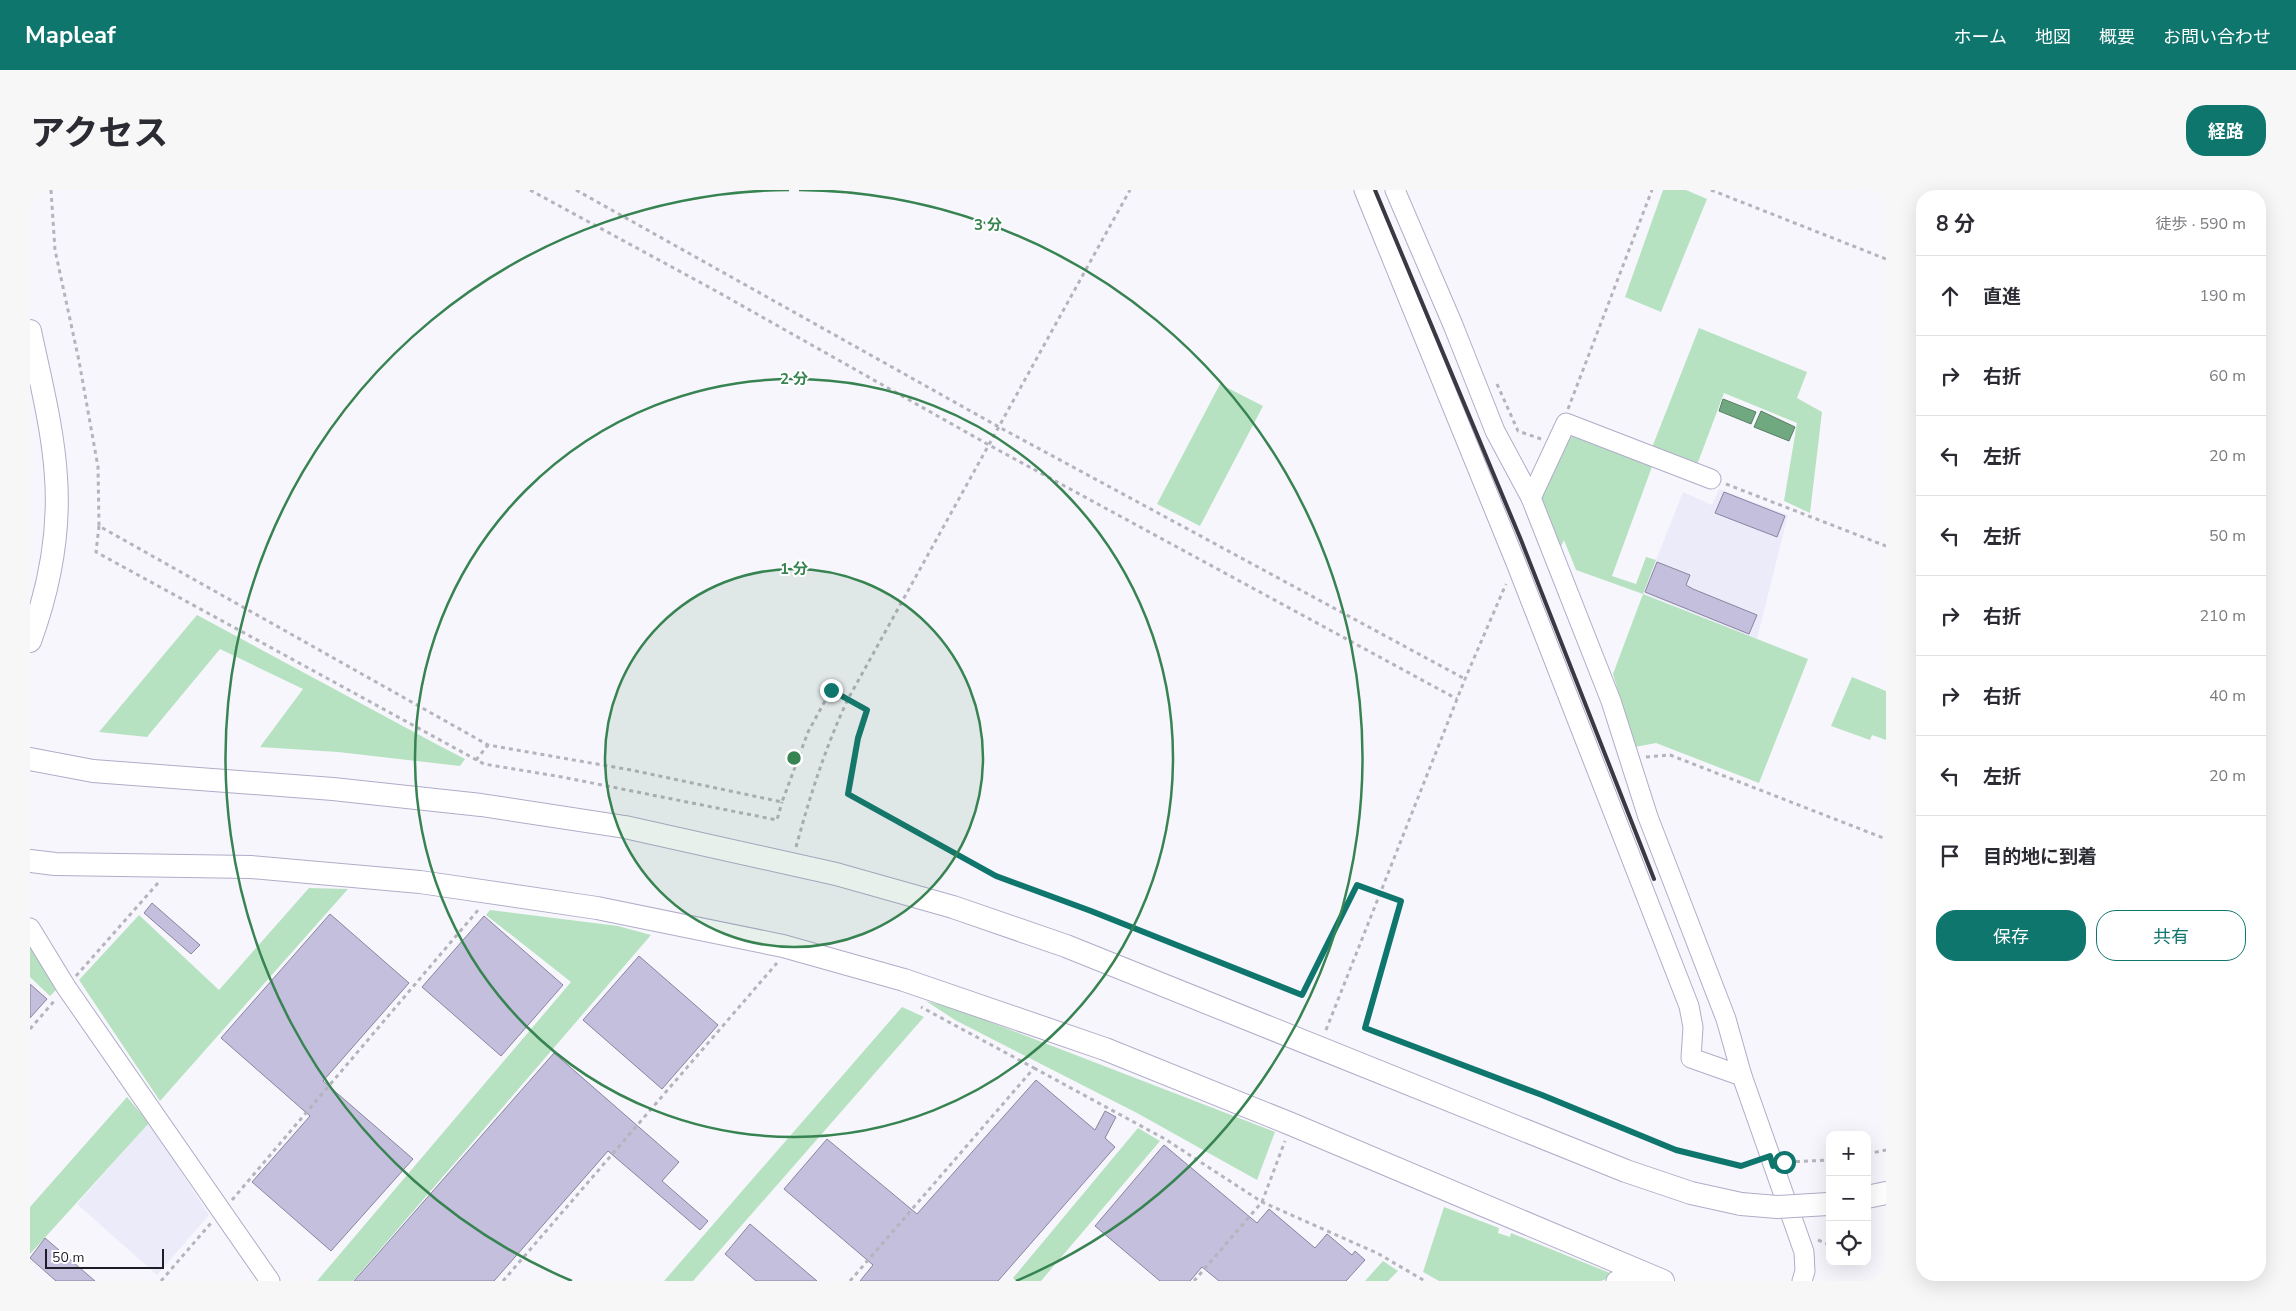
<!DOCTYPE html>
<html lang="ja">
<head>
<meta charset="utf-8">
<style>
  body { margin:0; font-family:"Nunito Sans","Noto Sans JP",sans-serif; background:#f7f7f7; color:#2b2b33 }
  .controls { position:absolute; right:15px; bottom:15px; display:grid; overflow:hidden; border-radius:10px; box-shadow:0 5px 20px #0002 }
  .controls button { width:45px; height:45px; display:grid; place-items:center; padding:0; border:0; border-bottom:1px solid #e1e1e2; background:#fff; color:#2b2b33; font:25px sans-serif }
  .scale { position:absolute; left:15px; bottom:12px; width:119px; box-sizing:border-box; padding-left:5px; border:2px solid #1e1c27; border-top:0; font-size:14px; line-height:18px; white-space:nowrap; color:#1e1c27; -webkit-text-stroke:4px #fff; paint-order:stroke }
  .stop { position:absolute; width:15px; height:15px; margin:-11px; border:4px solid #0f766e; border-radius:50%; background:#fff }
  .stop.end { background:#0f766e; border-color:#fff; box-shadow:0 1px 5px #0008 }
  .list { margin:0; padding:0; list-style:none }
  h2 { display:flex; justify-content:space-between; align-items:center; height:65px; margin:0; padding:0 20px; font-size:21px }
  h2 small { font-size:16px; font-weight:400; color:#7c7c81 }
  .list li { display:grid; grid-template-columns:32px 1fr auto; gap:15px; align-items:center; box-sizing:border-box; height:80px; padding:0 20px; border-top:1px solid #e1e1e2 }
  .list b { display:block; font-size:19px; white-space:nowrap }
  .list em { font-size:16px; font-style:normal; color:#7c7c81 }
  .actions { display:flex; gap:10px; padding:15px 20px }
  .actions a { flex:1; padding:11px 0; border:1px solid #0f766e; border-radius:20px; text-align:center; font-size:18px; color:#0f766e }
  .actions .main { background:#0f766e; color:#fff }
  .icon { flex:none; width:28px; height:28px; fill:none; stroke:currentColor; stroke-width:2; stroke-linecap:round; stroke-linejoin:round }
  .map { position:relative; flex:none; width:1856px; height:1091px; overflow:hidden; border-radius:20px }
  header { display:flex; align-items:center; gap:30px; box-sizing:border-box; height:70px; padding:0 25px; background:#0f766e; color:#fff }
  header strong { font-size:24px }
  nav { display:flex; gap:28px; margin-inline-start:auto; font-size:18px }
  .intro { display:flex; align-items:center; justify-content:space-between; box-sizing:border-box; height:120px; padding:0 30px }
  h1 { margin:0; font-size:35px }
  .button { padding:12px 22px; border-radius:20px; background:#0f766e; color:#fff; font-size:18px; font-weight:700 }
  main { display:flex; gap:30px; padding:0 30px }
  aside { flex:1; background:#fff; border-radius:20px; box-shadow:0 5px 20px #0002 }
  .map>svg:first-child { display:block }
</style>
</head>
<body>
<header>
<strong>Mapleaf</strong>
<nav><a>ホーム</a><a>地図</a><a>概要</a><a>お問い合わせ</a></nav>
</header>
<div class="intro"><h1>アクセス</h1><a class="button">経路</a></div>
<main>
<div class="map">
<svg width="1856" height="1091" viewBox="0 0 1856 1091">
  <rect width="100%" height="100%" fill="#f7f6fc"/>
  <g fill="#ecebfa">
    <path d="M1689,299l69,26 -31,124 -114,-46 40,-101 29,13z"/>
    <path d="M119,933l60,92 -52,60 -80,-71z"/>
  </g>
  <g fill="#b7e2c1">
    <path d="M1633,0h23l21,9 -46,113 -36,-15z"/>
    <path d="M1669,138l108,44 -10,26 25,14 -12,101 -26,-12 13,-78 -73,-30 -27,72 -46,-15z"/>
    <path d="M1190,194l43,22 -63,120 -43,-22z"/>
    <path d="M1546,246l77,28 -41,112 24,8 10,-27 10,3 -13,34 165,65 -49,124 -103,-40 -21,4 -22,-73 30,-80 -67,-24 -12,-30 -5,11 -19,-48 22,-58 6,-7z"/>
    <path d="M167,425l241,130 27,14 -5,7 -122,-14 -78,-5 43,-58 -83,-40 -73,88 -48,-5z"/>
    <path d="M1822,487l34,14v49l-14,-5 -2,5 -39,-14z"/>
    <path d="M279,698l39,1 -188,212 -81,-121 60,-65 80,75z"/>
    <path d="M460,720l128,16 33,9 -298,346h-36l254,-299 -85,-67z"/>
    <path d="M0,757l27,42 -7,7 -20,-19z"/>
    <path d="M896,811l33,9 316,122 -18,48 -120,-67 -182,-93z"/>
    <path d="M872,817l22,10 -231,264h-29z"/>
    <path d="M97,907l22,26 -119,131v-47z"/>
    <path d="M1108,938l22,13 -119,140h-25l-3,-3z"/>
    <path d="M1414,1017l55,21 -1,5 12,4 1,-4 99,40 -1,5 -8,3h-162l-16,-9z"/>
    <path d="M1353,1071l15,10 -10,10h-23z"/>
  </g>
  <g fill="#70a880" stroke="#577e65">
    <path d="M1693,209l33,13 -5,12 -32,-13z"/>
    <path d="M1731,221l34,16 -6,14 -35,-14z"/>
  </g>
  <g fill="#c3bfdd" stroke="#8884a0">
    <path d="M1694,302l61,24 -8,21 -62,-24z"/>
    <path d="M1627,372l33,13 -4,10 7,4 64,26 -8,19 -104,-42z"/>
    <path d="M122,713l48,42 -9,9 -47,-41z"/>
    <path d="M300,724l79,69 -86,98 90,78 -82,92 -79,-69 58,-66 -89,-78z"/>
    <path d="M454,726l79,69 -62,71 -79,-69z"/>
    <path d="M609,766l79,69 -56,64 -79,-69z"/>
    <path d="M0,794l17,15 -17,19z"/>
    <path d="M524,863l125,109 -17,19 46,40 -8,9 -92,-79 -114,130h-140z"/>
    <path d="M1006,890l59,50 10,-19 11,6 -11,21 10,9 -117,134h-138l13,-16 -89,-76 43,-50 90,75z"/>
    <path d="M1134,955l93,78 12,-14 46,39 12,-14 25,21 3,-4 10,9 -19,21h-127l-17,-14 -12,14h-30l-65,-55z"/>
    <path d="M720,1034l67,57h-61l-31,-27z"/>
    <path d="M15,1048l50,43h-39l-26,-23z"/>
  </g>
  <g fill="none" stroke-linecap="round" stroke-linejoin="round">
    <defs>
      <g id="minor">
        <path d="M1334,0l152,373 173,443 4,21 -2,31 51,18"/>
        <path d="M1365,0l58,135 42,106 36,67 80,203 37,116 78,202 16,57 62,176 1,19 -3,10"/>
        <path d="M1501,308l35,-75 145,56"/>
        <path d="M0,738l36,59 204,294"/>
        <path d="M1586,1091l26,-9"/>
      </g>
      <g id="tertiary">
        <path d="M0,141c10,48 23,97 26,146 4,56 -7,112 -26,164"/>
        <path d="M0,569l63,12 240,18 148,16 144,22 211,47 117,33 113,39 560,225 65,22 50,11"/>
        <path d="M0,671l25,3 196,3 169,15 177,26 186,38 121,34 201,69 186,75 372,157"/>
        <path d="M1837,1007l19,-4"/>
      </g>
    </defs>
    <use href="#minor" stroke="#b0acc9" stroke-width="21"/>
    <use href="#tertiary" stroke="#b0acc9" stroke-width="24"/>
    <g stroke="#b5b3bb" stroke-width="3" stroke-dasharray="4 4" stroke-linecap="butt">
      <path d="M21,0l4,60 24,111 19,106 1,59 389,219 143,25 151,32 26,-70 23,-42 36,20 -9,28 -10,56 148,82 95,35 211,84 55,-110 44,16 -36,127 176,67 135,55 65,16 14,-5"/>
      <path d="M500,0l186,101 273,154 468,254"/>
      <path d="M546,0l423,237 466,252"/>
      <path d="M1681,0l175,69"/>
      <path d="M1467,194l21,47 23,8"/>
      <path d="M1538,219l84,-219"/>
      <path d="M1696,294l160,62"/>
      <path d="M69,336l-3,26 388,212 78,13 215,43 5,-18"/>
      <path d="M1616,567l24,-2 216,84"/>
      <path d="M446,570l12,-15"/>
      <path d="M766,657c14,-51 29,-99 52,-148l282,-509"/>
      <path d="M46,786l82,-93"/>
      <path d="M0,839l26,-30"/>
      <path d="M1296,840l139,-351 41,-95"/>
      <path d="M1004,878l131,71 97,63 115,51 48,28"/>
      <path d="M1837,964l19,-4"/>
      <path d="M1758,972l42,-2"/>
      <path d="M202,1010l247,-291"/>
      <path d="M1788,1050l12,5"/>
      <path d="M131,1091l50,-58"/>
      <path d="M473,1091l274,-318"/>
      <path d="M820,1091l184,-213 -113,-61"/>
      <path d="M1164,1091l68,-79 23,-61"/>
    </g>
    <use href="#minor" stroke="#fff" stroke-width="19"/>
    <use href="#tertiary" stroke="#fff" stroke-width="22"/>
    <path stroke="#3a3843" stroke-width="4" d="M1345,0l146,350 133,339"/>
    <defs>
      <path id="tertiary-bridge" d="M1711,1014l36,3 51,-3"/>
    </defs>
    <use href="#tertiary-bridge" stroke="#b0acc9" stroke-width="24" stroke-linecap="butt"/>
    <use href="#tertiary-bridge" stroke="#fff" stroke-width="22"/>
  </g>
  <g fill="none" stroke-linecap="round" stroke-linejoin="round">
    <path stroke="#0f766e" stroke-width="6" d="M801,500l36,20 -9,28 -10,56 148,82 95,35 211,84 55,-110 44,16 -36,127 177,67 134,55 65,16 29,-10 3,10 11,-4"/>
  </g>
  <circle cx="764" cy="568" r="189" fill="#378351" fill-opacity=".12"/>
  <g fill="none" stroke="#378351" stroke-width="2.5">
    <circle cx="764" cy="568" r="189"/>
    <circle cx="764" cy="568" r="379"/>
    <path d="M542 1091A568 568 0 0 1 759 0M769 0A568 568 0 0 1 986 1091"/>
  </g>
  <circle cx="764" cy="568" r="8" fill="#378351" stroke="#fff" stroke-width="2.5"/>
  <g font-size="15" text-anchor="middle" font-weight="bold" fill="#378351" stroke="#fff" stroke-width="4" stroke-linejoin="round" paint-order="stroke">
    <text x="958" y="40">3 分</text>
    <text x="764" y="194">2 分</text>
    <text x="764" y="384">1 分</text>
  </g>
</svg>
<div class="controls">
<button>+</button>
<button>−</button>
<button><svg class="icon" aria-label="locate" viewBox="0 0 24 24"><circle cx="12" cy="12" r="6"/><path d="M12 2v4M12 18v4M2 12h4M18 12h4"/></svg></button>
</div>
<div class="scale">50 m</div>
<div class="stop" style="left:1754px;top:972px"></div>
<div class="stop end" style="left:801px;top:500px"></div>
</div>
<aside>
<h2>8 分<small>徒歩 · 590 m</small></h2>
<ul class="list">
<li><svg class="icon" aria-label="ahead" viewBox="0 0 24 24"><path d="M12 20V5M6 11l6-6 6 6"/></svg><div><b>直進</b></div><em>190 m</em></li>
<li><svg class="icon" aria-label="right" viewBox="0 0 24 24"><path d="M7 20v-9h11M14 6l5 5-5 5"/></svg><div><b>右折</b></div><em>60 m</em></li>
<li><svg class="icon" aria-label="left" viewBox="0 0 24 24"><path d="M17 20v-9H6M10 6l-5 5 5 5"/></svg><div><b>左折</b></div><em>20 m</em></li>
<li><svg class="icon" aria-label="left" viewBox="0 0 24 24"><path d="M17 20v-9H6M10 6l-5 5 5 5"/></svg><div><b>左折</b></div><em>50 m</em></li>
<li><svg class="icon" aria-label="right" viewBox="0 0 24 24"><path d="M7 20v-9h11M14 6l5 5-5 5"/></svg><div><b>右折</b></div><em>210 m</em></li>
<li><svg class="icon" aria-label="right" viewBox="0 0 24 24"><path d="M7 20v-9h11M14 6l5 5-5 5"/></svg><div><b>右折</b></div><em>40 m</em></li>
<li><svg class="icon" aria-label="left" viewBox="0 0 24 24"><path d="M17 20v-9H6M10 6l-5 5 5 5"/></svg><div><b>左折</b></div><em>20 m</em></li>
<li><svg class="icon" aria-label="arrive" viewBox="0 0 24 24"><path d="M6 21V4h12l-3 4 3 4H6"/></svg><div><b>目的地に到着</b></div></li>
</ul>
<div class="actions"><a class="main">保存</a><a>共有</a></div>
</aside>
</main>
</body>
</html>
